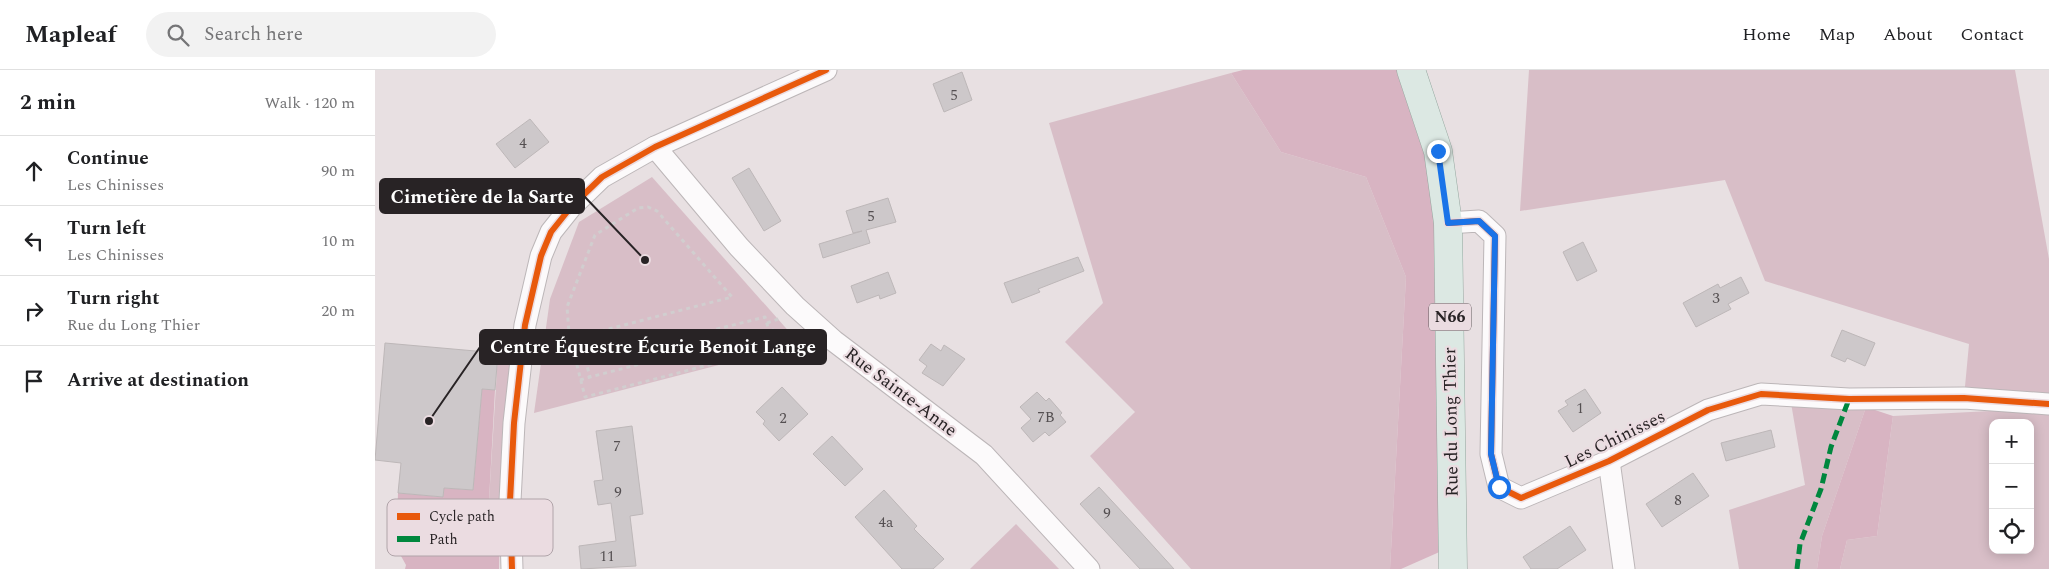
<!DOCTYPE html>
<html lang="en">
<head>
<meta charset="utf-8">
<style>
  body { margin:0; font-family:Spectral,serif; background:#f2f2f2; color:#202124 }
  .controls { position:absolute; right:15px; bottom:15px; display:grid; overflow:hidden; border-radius:10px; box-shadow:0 2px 12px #0003 }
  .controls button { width:45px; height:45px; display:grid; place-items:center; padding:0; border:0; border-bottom:1px solid #e0e0e0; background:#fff; color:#202124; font:25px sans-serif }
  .stop { position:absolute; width:15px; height:15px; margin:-11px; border:4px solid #1a73e8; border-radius:50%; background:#fff }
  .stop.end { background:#1a73e8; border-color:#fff; box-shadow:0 1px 5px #0008 }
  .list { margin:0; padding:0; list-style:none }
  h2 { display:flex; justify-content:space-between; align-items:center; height:65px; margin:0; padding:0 20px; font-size:21px }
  h2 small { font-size:16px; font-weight:400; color:#757577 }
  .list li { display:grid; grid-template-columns:32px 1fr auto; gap:15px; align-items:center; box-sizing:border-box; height:70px; padding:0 20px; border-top:1px solid #e0e0e0 }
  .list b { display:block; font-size:19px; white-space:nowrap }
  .list p { margin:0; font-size:16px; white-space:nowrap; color:#757577 }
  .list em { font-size:16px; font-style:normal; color:#757577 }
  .icon { flex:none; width:28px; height:28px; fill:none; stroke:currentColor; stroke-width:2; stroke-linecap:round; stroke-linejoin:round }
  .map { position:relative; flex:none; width:1674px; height:499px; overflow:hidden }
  header { display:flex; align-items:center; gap:30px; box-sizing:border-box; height:70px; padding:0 25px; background:#fff; border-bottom:1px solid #e0e0e0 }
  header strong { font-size:24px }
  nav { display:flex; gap:28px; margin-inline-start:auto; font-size:18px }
  .search { width:350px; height:45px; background:#f2f2f2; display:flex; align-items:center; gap:12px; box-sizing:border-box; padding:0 18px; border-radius:28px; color:#757577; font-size:19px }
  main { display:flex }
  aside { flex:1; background:#fff }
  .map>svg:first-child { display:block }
</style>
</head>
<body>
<header>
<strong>Mapleaf</strong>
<div class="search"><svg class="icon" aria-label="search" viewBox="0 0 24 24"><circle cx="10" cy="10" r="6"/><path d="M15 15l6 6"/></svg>Search here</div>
<nav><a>Home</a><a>Map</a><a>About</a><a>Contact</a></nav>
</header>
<main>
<aside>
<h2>2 min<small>Walk · 120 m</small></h2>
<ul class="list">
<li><svg class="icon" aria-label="ahead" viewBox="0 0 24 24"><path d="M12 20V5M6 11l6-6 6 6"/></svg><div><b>Continue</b><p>Les Chinisses</p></div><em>90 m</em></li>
<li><svg class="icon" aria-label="left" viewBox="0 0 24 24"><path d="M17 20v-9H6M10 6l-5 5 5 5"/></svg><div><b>Turn left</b><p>Les Chinisses</p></div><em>10 m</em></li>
<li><svg class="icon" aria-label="right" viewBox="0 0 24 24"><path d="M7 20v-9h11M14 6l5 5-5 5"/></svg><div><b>Turn right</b><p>Rue du Long Thier</p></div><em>20 m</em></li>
<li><svg class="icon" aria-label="arrive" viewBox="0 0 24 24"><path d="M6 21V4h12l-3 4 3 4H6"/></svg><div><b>Arrive at destination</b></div></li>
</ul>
</aside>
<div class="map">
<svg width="1674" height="499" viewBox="0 0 1674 499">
  <rect width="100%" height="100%" fill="#e8e0e2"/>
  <g fill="#d8bec7" fill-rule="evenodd">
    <path d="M1154,0h486l34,189v139l-85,-1 5,-53 -204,-63 -40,-101 -205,31z"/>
    <path d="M856,3l50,79 85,25 40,100 -16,292h-199l-101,-113 45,-44 -70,-70 38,-39 -54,-180z"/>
    <path d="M277,107l148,167 -266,69 16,-114 29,-77z"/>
    <path d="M123,283h12l-10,168 -11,-21z"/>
    <path d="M1416,333l75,4 -44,129 -5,33h-78l-10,-59 76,-25z"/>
    <path d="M1674,338v161h-209l7,-29 30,-4 16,-120zM1618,353h37v127h-37z"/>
    <path d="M641,454l43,45h-89z"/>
  </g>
  <g fill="#d8b4c2">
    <path d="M868,0h168l27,81 15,395 -52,23h-11l16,-292 -40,-100 -85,-25 -50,-79z"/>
    <path d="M107,319l13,1 -6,110 11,21 -1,48h-94l1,-4 -10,-18 2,-54 45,4 1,-9 29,2z"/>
    <path d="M1491,337l27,9 -16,120 -30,4 -7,29h-23l5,-33z"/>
  </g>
  <g fill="#cdc8ca" stroke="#bdb7b8">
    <path d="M587,2l10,28 -28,12 -11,-28z"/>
    <path d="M155,49l19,23 -34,26 -19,-24z"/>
    <path d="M374,98l32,53 -17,10 -32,-53z"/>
    <path d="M513,128l8,24 -30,8 4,13 -47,15 -4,-14 43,-13 -9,2 -7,-22z"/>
    <path d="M1208,172l14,29 -20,10 -14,-29z"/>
    <path d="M703,187l6,14 -46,18 2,3 -28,11 -8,-20z"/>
    <path d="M513,202l8,21 -16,6 -1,-4 -22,8 -6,-17z"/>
    <path d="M1366,207l8,16 -21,11 3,5 -35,18 -13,-24 35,-19 2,4z"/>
    <path d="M1467,260l33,13 -10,23 -18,-8 -2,4 -14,-6z"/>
    <path d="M10,273l113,10 -3,37 -13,-1 -9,101 -29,-2 -1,9 -45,-4 3,-30 -26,-3z"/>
    <path d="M556,274l10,7 3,-6 21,14 -22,27 -21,-13 5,-7 -8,-6z"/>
    <path d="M407,317l26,27 -29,27 -16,-17 2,-3 -9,-9z"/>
    <path d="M1210,319l16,24 -28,19 -15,-21 10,-6 -3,-4z"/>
    <path d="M662,322l9,9 3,-3 13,15 -2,2 6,7 -17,14 -4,-4 -12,10 -12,-14 10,-9 -11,-12z"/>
    <path d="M257,356l11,88 -13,2 6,50 -55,3 -2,-23 37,-5 -5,-38 -13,2 -4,-24 9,-1 -7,-49z"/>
    <path d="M1396,360l4,17 -49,14 -5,-18z"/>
    <path d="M457,366l31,33 -18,17 -32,-32z"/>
    <path d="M1318,403l16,23 -47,31 -16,-23z"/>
    <path d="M724,417l37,40 38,42h-34l-60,-65z"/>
    <path d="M509,420l33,36 -3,3 30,30 -11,10h-31l-47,-52z"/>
    <path d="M1195,456l16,24 -29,19h-26l-8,-12z"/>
  </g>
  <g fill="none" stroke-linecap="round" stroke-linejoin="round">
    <defs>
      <g id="street">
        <path d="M280,77l84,100 56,59 39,35 150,114 105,114"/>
        <path d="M1073,153l31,-2 16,15 -4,218 8,33 22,11 88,-37 99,-51 53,-16 88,5 115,-1 85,6"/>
        <path d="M1234,391l15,108"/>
        <path d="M137,499l-2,-68 4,-78 11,-98 16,-69 10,-24 20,-25 31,-30 53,-30 171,-77"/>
      </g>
      <path id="primary" d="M1036,0l27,81 10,72 5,346"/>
    </defs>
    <use href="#street" stroke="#bcb6b8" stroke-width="23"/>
    <use href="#primary" stroke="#94a79f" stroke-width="29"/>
    <g stroke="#d1cecf" stroke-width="3" stroke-dasharray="4 4" stroke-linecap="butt">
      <path d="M392,253l14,-5"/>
      <path d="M167,268l27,-5"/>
      <path d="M195,269l162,-42 -75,-86 -9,-4 -10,1 -43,27 -28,72 2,26 16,64 205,-53 -17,-14 -4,1"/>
      <path d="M205,310l10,-3 179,-46 -4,-14 -179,45 4,15"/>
    </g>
    <use href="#street" stroke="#fcfafb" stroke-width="21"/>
    <use href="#primary" stroke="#dce8e3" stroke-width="28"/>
    <path stroke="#00873e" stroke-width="5" stroke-dasharray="10 5" stroke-linecap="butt" d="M1422,499l3,-25 21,-55 10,-42 18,-48"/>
    <defs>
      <g id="cycleway">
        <path d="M1073,153l31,-2 16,15 -4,218 8,33 22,11 88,-37 99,-51 53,-16 88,5 115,-1 85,6"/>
        <path d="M137,499l-2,-68 4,-78 11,-98 16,-69 10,-24 20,-25 31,-30 53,-30 171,-77"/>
      </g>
    </defs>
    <use href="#cycleway" stroke="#ebdce1" stroke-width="9"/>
    <use href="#cycleway" stroke="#e8590c" stroke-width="6"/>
  </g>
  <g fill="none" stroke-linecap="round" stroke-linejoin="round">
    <path stroke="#1a73e8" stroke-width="6" d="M1063,81l10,72 31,-2 16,15 -4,218 8,33"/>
  </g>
  <g text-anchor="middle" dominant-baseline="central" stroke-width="4.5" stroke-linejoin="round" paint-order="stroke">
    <g font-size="15" fill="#544f51">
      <text x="579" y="25">5</text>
      <text x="148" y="73">4</text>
      <text x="496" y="146">5</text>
      <text x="1341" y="228">3</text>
      <text x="1205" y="338">1</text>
      <text x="671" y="347">7B</text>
      <text x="408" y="348">2</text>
      <text x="242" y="376">7</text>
      <text x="243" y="422">9</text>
      <text x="1303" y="430">8</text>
      <text x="732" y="443">9</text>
      <text x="511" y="452">4a</text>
      <text x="232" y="486">11</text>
    </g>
    <rect fill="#ebdce1" stroke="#625a5d" stroke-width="1" x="1054" y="233.5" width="42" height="27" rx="4"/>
    <g font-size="16" font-weight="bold" fill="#282325">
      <text x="1075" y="247">N66</text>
    </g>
    <g font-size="18" fill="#282325" stroke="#ebdce1">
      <text transform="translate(526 322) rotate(37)">Rue Sainte-Anne</text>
      <text transform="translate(1076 352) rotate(-91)">Rue du Long Thier</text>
      <text transform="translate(1240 369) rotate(-26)">Les Chinisses</text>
    </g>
  </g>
  <rect x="12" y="429" width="166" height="57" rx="8" fill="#ebdce1" stroke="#b0a4a9" stroke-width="1"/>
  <rect x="22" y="443" width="23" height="7" fill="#e8590c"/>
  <rect x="22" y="466" width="23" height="6" fill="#00873e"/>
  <g font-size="14" fill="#282325">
    <text x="54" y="451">Cycle path</text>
    <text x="54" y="474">Path</text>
  </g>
  <path fill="none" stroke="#282325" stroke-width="2" d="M270 190L209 126M54 351L105 277"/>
  <g fill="#282325" stroke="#ebdce1" stroke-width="2">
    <circle cx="270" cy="190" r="5"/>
    <circle cx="54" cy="351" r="5"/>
  </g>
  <g fill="#282325" stroke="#282325" stroke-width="2">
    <rect x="5" y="109" width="204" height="34" rx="5"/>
    <rect x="105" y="260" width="346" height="34" rx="5"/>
  </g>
  <g font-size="19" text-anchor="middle" font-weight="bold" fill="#fff">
    <text x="107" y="133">Cimetière de la Sarte</text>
    <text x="278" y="283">Centre Équestre Écurie Benoit Lange</text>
  </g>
</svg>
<div class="controls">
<button>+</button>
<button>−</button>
<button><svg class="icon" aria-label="locate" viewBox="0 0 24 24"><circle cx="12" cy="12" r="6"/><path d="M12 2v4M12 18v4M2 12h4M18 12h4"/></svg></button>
</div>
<div class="stop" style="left:1124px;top:417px"></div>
<div class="stop end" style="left:1063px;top:81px"></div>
</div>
</main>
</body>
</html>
